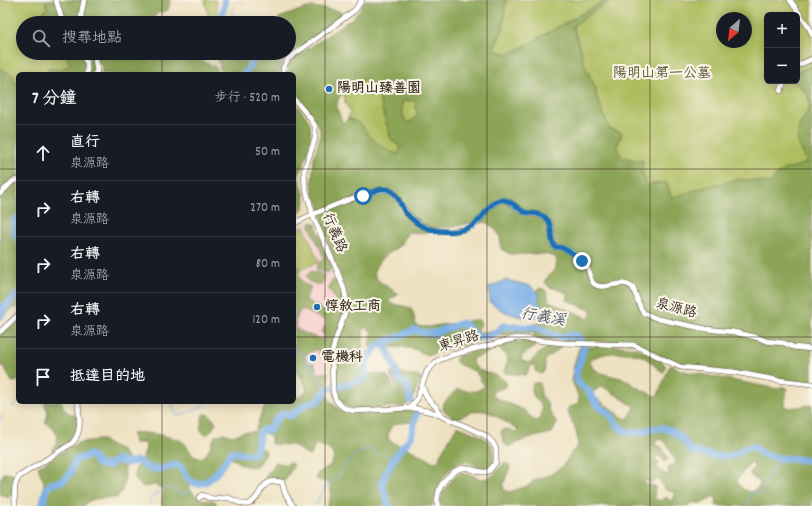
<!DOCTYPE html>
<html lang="zh-TW">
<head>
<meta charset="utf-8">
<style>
  body { margin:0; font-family:Dekko,"LXGW WenKai TC",sans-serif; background:#242831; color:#f1f3f6 }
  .controls { position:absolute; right:12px; top:12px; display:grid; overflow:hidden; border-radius:6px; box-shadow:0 2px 10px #0003 }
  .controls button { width:36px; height:36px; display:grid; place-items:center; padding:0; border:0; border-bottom:1px solid #363941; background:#171b24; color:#f1f3f6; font:20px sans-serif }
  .compass { position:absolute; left:716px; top:12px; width:36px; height:36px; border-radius:50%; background:#171b24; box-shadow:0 2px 10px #0003; rotate:208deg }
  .stop { position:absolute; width:12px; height:12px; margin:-9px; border:3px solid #1f6fb2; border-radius:50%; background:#fff }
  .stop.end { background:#1f6fb2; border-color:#fff; box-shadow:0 1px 4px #0008 }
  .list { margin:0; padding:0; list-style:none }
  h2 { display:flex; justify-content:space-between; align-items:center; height:52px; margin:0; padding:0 16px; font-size:17px }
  h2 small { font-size:13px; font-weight:400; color:#9ea1a6 }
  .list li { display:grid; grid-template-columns:26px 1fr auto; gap:12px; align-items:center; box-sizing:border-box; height:56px; padding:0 16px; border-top:1px solid #363941 }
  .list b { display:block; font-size:15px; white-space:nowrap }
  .list p { margin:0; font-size:13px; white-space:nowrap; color:#9ea1a6 }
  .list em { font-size:13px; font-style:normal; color:#9ea1a6 }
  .icon { flex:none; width:22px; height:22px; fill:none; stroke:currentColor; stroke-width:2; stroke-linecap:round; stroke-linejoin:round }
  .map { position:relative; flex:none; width:812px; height:506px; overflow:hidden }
  .search { position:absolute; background:#171b24; box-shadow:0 2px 10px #0003; left:16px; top:16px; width:280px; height:44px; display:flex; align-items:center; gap:10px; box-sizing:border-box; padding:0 14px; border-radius:22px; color:#9ea1a6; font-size:15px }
  .panel { position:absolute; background:#171b24; box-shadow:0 2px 10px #0003; left:16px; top:72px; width:280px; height:332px; border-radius:6px }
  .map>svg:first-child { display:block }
</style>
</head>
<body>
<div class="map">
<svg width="812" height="506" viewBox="0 0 812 506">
  <rect width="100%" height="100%" fill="#fbf7ec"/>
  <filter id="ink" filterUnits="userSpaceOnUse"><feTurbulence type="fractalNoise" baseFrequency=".025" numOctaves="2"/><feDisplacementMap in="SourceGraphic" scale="8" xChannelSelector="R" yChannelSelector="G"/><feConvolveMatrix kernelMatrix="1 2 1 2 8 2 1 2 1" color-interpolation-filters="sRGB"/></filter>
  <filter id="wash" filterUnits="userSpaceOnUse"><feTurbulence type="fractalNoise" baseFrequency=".012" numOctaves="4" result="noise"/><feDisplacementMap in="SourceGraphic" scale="16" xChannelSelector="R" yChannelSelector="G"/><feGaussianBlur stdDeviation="0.9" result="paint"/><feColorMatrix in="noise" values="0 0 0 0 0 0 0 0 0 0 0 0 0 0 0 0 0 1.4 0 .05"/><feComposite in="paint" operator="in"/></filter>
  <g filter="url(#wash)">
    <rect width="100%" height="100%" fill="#eee1c1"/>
    <path fill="#f7d0cd" d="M310,221l33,75 -15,54v22l-21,5 -13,-14v-136z"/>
    <g fill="#afbd60" stroke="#75743f" fill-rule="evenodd">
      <path d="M0,0h45l2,9 -6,11 2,3h-20v30h42l5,11 -10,6h-13l2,4h-31v9l-5,-2v-6l-13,-6z"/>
      <path d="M205,0h11l1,17 -6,4h-2z"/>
      <path d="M506,0h100l-89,50 -10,4 -13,-5 9,-20z"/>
      <path d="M614,0h198v66l-15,6v-57h-30v66h27l13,13 4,11 -12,22 4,25 4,11 -24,7 -14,13 -30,-4 -67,20 -6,-17 -19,3 -5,-13 -21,-15 -4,-11 5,-13 -13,-5 -13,-33v-6l-10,-21 -13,-42 24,-17zM722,18h24v24h-24z"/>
      <path d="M365,79l10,7 16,53 9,8v7l-9,-2 -14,-9 -9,-8 -6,-10 -14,-7 2,-6 -5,-10 -1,-9z"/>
      <path d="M415,99l2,16 -5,6 -6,2 -4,-11v-10c5,-2 8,-1 13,-3z"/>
      <path d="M304,226l15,36 -19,8 -6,-13v-27z"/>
    </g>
    <g fill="#8ba456" stroke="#63673a" fill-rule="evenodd">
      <path d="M45,0h10l7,23h-19l-2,-3v-7l6,-4z"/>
      <path d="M57,0h113l-2,10 -6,2h-4l-5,7v4h-89z"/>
      <path d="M365,0h141l-3,29 -9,20 13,5 10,-4 89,-50h8l-17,9 -24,17 13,42 10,21v6l13,33 13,5 -5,13 4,11 22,4 -1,11 5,13 19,-3 6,16 31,-11 36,-8 30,4 14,-13 24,-7 -10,-23 2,-13 12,-22 -4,-11 -13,-13h3v-9l15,-6v317l-132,-18c-17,-6 -31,-19 -48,-22l-80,-3 -18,-2v-5c-36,-2 -71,14 -106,22 -6,-1 -9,-5 -14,-6 -15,-3 -28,-1 -43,-2l-2,-1c0,-6 4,-9 3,-14l-6,-5 -3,4v14l-5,15 1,6 8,7 20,2 12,22 1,-1 -10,-22c9,-5 14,1 23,2 2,0 4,0 6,0l2,2 -9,23 -7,5 -52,3 -8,-3 -10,-9 -1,-14 3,-42 11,-44 -17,-45 -9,-33 -3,-16 -5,-8 -2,-13 2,-26 6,-18v-9l-8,-13 -16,-20 -2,-6v-16h-5v-9l4,-6 57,-39 8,-8zM365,79l11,8 15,52 9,8 -1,7 -8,-2 -14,-9 -9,-8 -6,-10 -14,-7 -5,5c-2,-6 -7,-13 -6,-19 0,-10 20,-20 28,-25zM407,100l4,1 4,-1 2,15 -5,6 -6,2 -4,-11v-10zM474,222h12c12,9 15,12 15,27l9,5h34l12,3c3,12 -5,16 -12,24l5,6 9,2 9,4v7l25,11 -3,8 -40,-18 -2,-8 -3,-4 -4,-1 -4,3 4,4 -2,7c5,5 11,11 12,18 -9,4 -21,5 -31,5 -4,0 -9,-1 -13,-1 -13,1 -9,12 -29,7l-1,-1 5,-5 -2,-5h-4l-48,7 -10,-1c-3,-5 -2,-8 -4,-13 -1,-8 -16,-7 -23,-10l-1,-3 10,-6c-9,-7 -24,-11 -25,-23 5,-13 15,-17 25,-25 3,-4 6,-9 9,-14l15,1 14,-5 16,-1z"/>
      <path d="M312,7l27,4 5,4 -57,41 -5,5 -3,13h-31l6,-10v-11h35v-30h-15l6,-2 -1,-3c11,-4 22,-9 33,-11z"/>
      <path d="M65,53h127c5,8 16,10 24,14l1,7h-115v-7l-4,-5 -4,1 4,9 2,2h-51l-2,-4 1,-2 12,2 10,-6z"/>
      <path d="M217,53h32v6l-4,6 -3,9h-21z"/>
      <path d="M0,69l13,6v6l5,2v225h-5l-13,12z"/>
      <path d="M294,102c5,6 12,13 15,20 5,14 -3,41 -11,54 5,14 14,31 -4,40z"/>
      <path d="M313,222l2,1 17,44 -4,6 -10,-3 -2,-3 8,-9 -14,-32v-3z"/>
      <path d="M294,267l5,1 1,2 -2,5 6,9 7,3 -6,13 22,12h7c4,-10 2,-15 -5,-22 0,-4 2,-10 6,-11l3,1 7,17 -3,19 -12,43 -3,1 -2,-1 -3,-6 -3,1 -1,-5 -14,6 3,8 4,-1 1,2 2,-1 4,11 10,-2c1,8 -2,20 1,27 6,12 26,16 39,15 5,0 10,-2 15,-2 10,0 20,-1 31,-1l1,1 -3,10c-13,2 -23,-2 -24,16l3,4 16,6 27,14 5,-1 1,-6 17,-29c21,9 50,16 31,44 -9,1 -12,-6 -20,-8 -13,-4 -28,18 -31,29 -2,5 -3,10 -5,15h-105c3,-7 8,-19 -1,-24 -3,-1 -7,-2 -10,-3v-2c2,-7 7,-6 12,-10 14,-13 -2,-21 -13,-23l-3,9 -3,3 -16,-11 -22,-1v-8l-7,-3 -2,1 -5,11 8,5 1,4 -10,12c-15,4 -19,-9 -30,-8 -9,7 -13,23 -25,27 -4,1 -9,-1 -13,0 1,6 10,14 17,15 3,1 6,0 10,1l1,1 -1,4h-52l-1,-3 2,-14 -9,-4 -12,2c-20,-15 2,-25 3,-41l-3,-3h-9l-2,-9c6,-4 45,3 51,8 8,6 6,18 21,15l4,-5 7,-16 9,-3c13,6 11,0 20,-1 4,-1 7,0 11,-1l5,-14 7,-15h27v-3l12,-7c1,-9 -6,-17 -12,-23zM301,309l26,12 -5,11 3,5 -1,2 -8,-1 -20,-9 -1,-8z"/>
      <path d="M311,271l12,3 1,5 -2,5h-7l-7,-3 -2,-5z"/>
      <path d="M18,322v59l-6,1 -8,-16h-4v-32z"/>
      <path d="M528,341l9,2c-4,9 -11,7 -16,15l1,3c11,4 9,-1 16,-7 5,-4 9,-4 11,-11l12,2v2l-9,8 -6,3c-2,5 1,13 -5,16l-6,-3 1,-5 -2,-1 -4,2 -4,8 -21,-2 -1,-3 4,-9 -1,-6 -11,-8 17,-5z"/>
      <path d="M490,346l3,2c-4,7 -13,7 -20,10l-1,3c6,16 24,9 35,22l-1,4 -13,4 -1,2 2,4 30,13 10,10 3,1 3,-2 2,-12c-6,-9 -13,-12 -9,-24h7l1,12 6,7 2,9 8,12 -5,10 -24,5 -17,8h-4c-4,-3 -3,-7 -6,-12l1,-4 4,-1 10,3 3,-3c-14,-4 -27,-21 -43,-18 -7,1 -14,6 -21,8l-12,-9v-4l1,-3 13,-14c12,2 15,5 27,-2v-2c-3,-3 -3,-7 -7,-11 -6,-7 -16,-6 -22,-13l3,-5z"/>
      <path d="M597,346c23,0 38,-2 59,11 5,3 8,5 10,11l-3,5c-6,-5 -12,-11 -19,-16 -12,-6 -47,-7 -54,5 5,14 25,13 37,18 3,2 5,4 8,6 6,4 13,6 19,10l4,-1 11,-28 3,-2 8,5 9,2 89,17 3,-2h5l1,3 -2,8v8l5,2 22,-3v101h-96l1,-6 -4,-4c-9,8 -11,8 -22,6l-2,4h-249c1,-14 9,-24 20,-33 11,-2 19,11 30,4 6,-3 9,-10 14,-14l5,2 1,2 -7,18 1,5 5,2 19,-6 6,-6 16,-5 13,-9 9,-14 6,-6c0,-17 -6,-22 -11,-36l2,-3 7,-2 3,-4c-1,-8 -5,-14 -7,-21 -1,-8 5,-24 7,-32zM602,386l33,21 -7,12 -4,-1 -32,-23 -1,-2zM660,439c13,7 8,13 16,22l-1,3 -7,4 1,5 -1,3 -9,-6 -2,-4 2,-3 -4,-4 2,-3h2l6,6 3,-4 -7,-11 -6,-2 1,-5zM753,462l1,6 -4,4 1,4 10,7c-7,14 -18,9 -25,-2l14,-18zM658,479l2,1 4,9 11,4v3l-3,3v2h-2l-2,-3h-5l-1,3 -8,-2 1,-13 -11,-2 1,-4 7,3 1,-2z"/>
      <path d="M44,402h18c1,9 7,13 15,13 0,5 1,11 0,16 -3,10 -17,15 -25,20 8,-13 6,-21 -6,-28 -1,-4 1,-5 2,-9 0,-4 -3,-8 -4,-12z"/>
      <path d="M203,414h5l8,8 -4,8 -5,5 -3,-1 -4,-5z"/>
      <path d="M97,440h6l5,4 12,5 7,9 -1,4 -2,3c2,12 1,23 -7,33 -10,0 -27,-2 -33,8h-45l4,-7 1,-17 -6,-15 39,-24z"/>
      <path d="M276,462l10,3 3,-3 5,3 -10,17 -19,-1v-4z"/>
      <path d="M4,473h7l7,3 -5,17 -5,5 -8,-4v-15z"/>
    </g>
    <path fill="#78ade6" stroke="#5a6c82" d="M506,280l25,6 9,9 -2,7 6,5 -4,9c-20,4 -34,-2 -50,-14l-1,-15z"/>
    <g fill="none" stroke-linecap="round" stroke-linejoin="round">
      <g stroke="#78ade6" stroke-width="1">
        <path d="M240,1l2,-1"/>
        <path d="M233,7l-1,5 3,11"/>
        <path d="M0,239l15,-7"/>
        <path d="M295,349l10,6 3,9 4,1 7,14 8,10"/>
        <path d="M149,402h12"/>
        <path d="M169,402h2l6,14c9,-3 24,-6 30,-14"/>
        <path d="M11,407l7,-5"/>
        <path d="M0,417l1,-1"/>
        <path d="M0,421l3,-5"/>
        <path d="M382,454l12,5"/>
        <path d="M149,506l1,-8 15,-10 4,-1 11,8 5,-3h7l1,-1"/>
        <path d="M316,506l5,-13 6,-8 11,-8 5,-10 16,-15 10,-3 9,4"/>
        <path d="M746,506l4,-13h9l6,-7 1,-6 5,-2 1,-5 4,-5 1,-10"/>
      </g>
      <g stroke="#78ade6" stroke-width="7">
        <path d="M222,23l-2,-2c1,-6 4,-12 5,-18l-1,-3"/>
        <path d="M244,74c6,-7 10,-12 8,-21"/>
        <path d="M18,217c-8,5 -3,14 0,21"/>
        <path d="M0,307l6,-1 12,-12"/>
        <path d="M0,316l4,-4 2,-6"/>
        <path d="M384,342l12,28 2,9 10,7 1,10 2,5"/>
        <path d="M116,460l10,3 12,-2c4,2 7,6 10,7 2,1 13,1 15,1 5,0 10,-6 15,-4 6,3 6,11 11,15 19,14 34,-18 43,-28l20,3 4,-3 4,-19 4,-4 5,1 2,-1c1,-7 7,-12 13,-16l7,3c8,-7 15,-15 26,-14l10,-13c11,-3 29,-4 38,-11l1,-18 6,-7 5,-7 37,-16 11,3h10l27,-10c5,3 6,5 10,9 13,12 22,3 31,-6l37,2 12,7 10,2 14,-2c17,13 -1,27 0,42 1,7 8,10 12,14 3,4 5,9 9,13 3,4 8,6 12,9 5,6 8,15 16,18 13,4 14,1 27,-2 18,-5 30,8 39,22 12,2 30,8 42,4 10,-4 9,-8 21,-8l8,7 15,4 35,2"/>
        <path d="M42,506c3,-6 2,-18 8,-21 2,-2 6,-2 9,-3 11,-3 13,-13 16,-22l15,-5c10,7 0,9 18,11l5,-4"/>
        <path d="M389,506l-7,-21 2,-8 12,-22 15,-18 6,-25"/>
      </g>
    </g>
  </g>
  <g filter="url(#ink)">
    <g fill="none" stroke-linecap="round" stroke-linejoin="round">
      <defs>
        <g id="minor">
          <path d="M56,0l7,23"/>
          <path d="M790,0l20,29 2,6"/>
          <path d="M83,23l-2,-8 3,-15"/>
          <path d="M81,53l6,10v11"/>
          <path d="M94,53l3,18 -2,3"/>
          <path d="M797,66l15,-7"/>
          <path d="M284,74l-1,-6 5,-9 67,-49 7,-10"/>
          <path d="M781,91l3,-10"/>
          <path d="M294,99l16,19 5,8v13l-11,32 1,15 9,33 22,49 8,21 2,9 -1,15 -10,28 -3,12 1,38 2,7 3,5 6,5 10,3 59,-3 19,4 33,14 21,10 7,7 3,6v13l-7,9c-8,3 -14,-1 -21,-3 -12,-2 -25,12 -29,22 -1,5 -2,11 -2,16"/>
          <path d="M0,194l13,-13 5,-1"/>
          <path d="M294,223c15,-7 85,-39 97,-32 4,3 7,8 9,12 10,16 22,26 41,28 12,0 26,0 35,-7 9,-8 13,-23 27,-24 7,0 14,9 21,12 10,3 24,1 27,15 2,6 0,12 2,18l2,2c12,-1 28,12 33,22 2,5 2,11 6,15 11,8 28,-7 39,4l8,21 3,4 14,6 48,10 28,3 25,6 7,3 18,2 9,4 19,2"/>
          <path d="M0,332l18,-17"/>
          <path d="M422,386l5,12 9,9 6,8"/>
          <path d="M410,408l7,-9 10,-28 10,-10 15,-6 65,-17 46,5 71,2 46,22 54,5 43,8 35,4"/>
          <path d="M199,498l3,-3c3,1 7,3 11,4 6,0 10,-2 16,-1 6,2 13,8 20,6 15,-7 9,-27 33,-22l3,11 8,13"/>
          <path d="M15,506c0,-10 -3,-22 5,-30l51,-32c12,-11 8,-27 7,-42"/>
        </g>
      </defs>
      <use href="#minor" stroke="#564536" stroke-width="6"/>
      <use href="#minor" stroke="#fff" stroke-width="5"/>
    </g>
  </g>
  <g fill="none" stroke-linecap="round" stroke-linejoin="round" filter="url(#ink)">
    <path stroke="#1f6fb2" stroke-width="5" d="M363,196c7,-3 15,-8 23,-7 11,2 14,15 19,23 7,8 15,15 25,17 13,4 35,4 46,-6 9,-7 14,-23 27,-23 8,0 15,9 21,12 7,2 18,1 23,7 8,9 1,20 8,28 10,-1 20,8 27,14"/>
  </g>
  <path fill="none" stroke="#3b2a1e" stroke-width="1" stroke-opacity="0.55" d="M162,0v23M325,0v506M487,0v506M650,0v506M162,53v21M0,169h18M294,169h518M0,337h18M294,337h518M162,402v104"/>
  <g fill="#1f6fb2" stroke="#fbf7ec" stroke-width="1.5">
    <circle cx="329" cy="89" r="4"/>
    <circle cx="317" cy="307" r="4"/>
    <circle cx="313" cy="358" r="4"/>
  </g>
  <g text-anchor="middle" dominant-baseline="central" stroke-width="4" stroke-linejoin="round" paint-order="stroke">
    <g font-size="14" fill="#5e5632" stroke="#fbf7ec">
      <text x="662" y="74">陽明山第一公墓</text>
    </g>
    <g font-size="14" font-weight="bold" fill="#3b2a1e" stroke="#fbf7ec" text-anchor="start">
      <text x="337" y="89">陽明山臻善園</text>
      <text x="325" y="307">惇敘工商</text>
      <text x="321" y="358">電機科</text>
    </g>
    <g font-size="14" fill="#3b2a1e" stroke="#fbf7ec">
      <text transform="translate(334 233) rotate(68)">行義路</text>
      <text transform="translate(676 309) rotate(15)">泉源路</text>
      <text transform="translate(459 342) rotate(-17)">東昇路</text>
    </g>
    <g font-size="15" font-style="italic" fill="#505864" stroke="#fbf7ec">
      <text transform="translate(543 318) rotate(10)">行義溪</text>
    </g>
  </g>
</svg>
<div class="controls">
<button>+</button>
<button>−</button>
</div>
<svg class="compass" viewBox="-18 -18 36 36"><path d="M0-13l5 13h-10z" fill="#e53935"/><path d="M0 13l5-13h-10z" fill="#9ea1a6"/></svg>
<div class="stop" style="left:363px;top:196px"></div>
<div class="stop end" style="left:582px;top:261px"></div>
<div class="search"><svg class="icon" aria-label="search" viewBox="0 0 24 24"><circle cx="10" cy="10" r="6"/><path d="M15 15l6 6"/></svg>搜尋地點</div>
<section class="panel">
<h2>7 分鐘<small>步行 · 520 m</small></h2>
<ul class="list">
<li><svg class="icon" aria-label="ahead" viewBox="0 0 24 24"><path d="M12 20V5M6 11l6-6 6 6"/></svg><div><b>直行</b><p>泉源路</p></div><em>50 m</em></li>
<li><svg class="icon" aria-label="right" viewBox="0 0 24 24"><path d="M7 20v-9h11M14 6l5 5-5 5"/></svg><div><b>右轉</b><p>泉源路</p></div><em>270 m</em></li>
<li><svg class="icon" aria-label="right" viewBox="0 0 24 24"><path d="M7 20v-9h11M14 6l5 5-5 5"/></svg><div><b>右轉</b><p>泉源路</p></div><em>80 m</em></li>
<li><svg class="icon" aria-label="right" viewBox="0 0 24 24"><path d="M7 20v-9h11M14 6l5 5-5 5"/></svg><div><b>右轉</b><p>泉源路</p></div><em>120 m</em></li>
<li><svg class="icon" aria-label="arrive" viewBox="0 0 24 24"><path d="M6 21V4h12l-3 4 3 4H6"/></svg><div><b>抵達目的地</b></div></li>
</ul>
</section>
</div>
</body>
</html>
